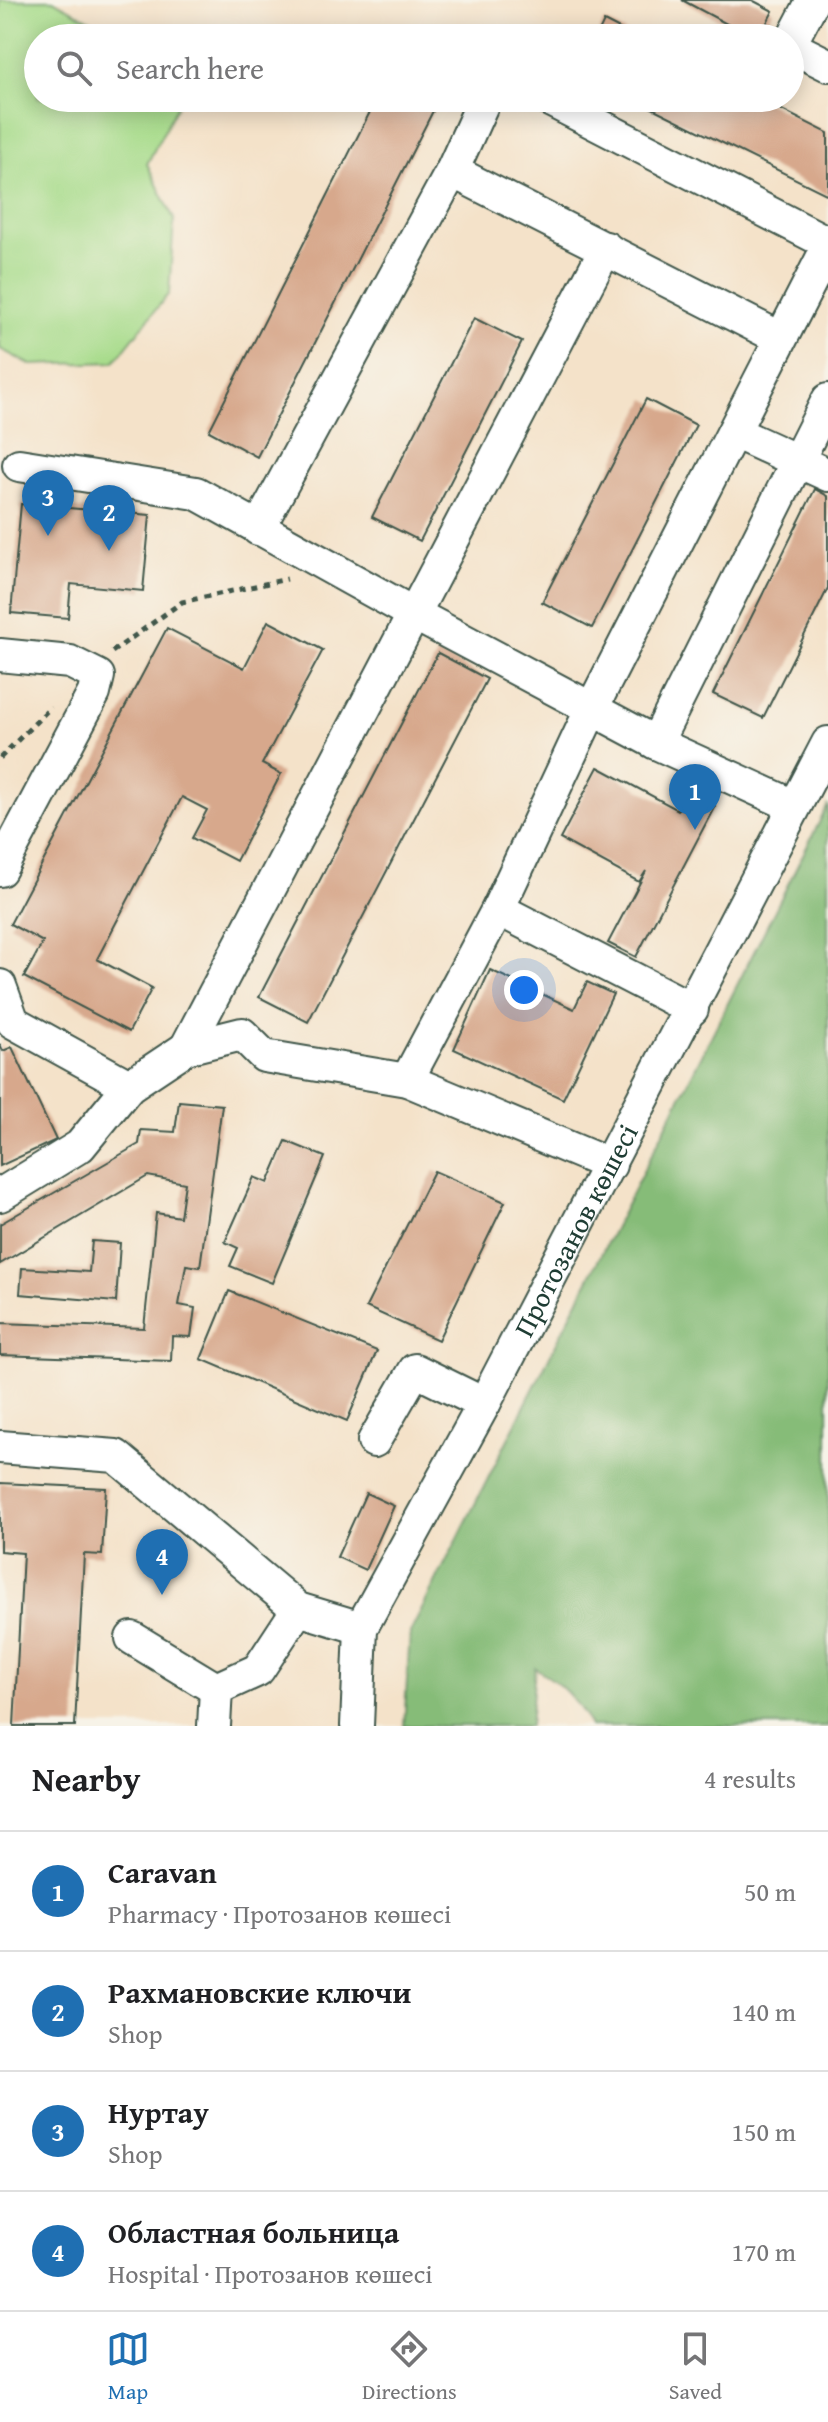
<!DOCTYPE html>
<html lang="en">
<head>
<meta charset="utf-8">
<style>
  body { margin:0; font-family:"Gentium Book Plus",serif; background:#f6f6f6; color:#202124 }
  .you { position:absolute; left:524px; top:990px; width:28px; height:28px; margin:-20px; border:6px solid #fff; border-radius:50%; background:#1a73e8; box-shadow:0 0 0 12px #1a73e833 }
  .badge { display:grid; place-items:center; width:52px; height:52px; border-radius:50%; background:#1f6fb2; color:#fff; font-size:26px; font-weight:700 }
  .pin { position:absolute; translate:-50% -66px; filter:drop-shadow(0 2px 4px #0008) }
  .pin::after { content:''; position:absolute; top:42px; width:28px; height:24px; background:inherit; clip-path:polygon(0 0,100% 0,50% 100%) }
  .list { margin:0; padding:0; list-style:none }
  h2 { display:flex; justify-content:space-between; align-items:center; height:104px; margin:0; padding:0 32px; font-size:34px }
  h2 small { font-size:26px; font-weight:400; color:#757577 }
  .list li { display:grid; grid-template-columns:52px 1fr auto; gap:24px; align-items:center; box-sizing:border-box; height:120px; padding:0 32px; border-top:2px solid #e0e0e0 }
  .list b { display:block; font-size:30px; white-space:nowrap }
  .list p { margin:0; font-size:26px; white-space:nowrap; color:#757577 }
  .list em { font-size:26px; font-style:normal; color:#757577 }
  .icon { flex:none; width:44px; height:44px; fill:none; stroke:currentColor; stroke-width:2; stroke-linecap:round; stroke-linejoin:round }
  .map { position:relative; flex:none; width:828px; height:1726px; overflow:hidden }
  .search { position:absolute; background:#fff; box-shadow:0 4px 20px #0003; left:24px; right:24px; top:24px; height:88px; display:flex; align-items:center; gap:20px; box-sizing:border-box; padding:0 28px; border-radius:44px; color:#757577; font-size:30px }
  .sheet { height:584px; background:#fff }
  nav { display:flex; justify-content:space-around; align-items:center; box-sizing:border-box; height:112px; border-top:2px solid #e0e0e0; background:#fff; font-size:22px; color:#757577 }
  nav a { display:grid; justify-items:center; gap:4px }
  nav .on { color:#1f6fb2 }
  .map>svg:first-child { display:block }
</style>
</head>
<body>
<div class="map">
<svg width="828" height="1726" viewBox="0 0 828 1726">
  <rect width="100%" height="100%" fill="#f7f3e8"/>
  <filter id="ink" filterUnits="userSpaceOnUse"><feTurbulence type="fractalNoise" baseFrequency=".0125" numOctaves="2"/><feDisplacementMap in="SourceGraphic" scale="16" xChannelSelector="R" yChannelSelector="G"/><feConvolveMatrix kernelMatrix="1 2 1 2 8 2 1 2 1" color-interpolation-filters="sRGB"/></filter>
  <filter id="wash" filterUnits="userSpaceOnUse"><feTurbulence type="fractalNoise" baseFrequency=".006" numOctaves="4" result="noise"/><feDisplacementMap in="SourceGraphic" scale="32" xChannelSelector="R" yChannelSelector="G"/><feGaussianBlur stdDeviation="1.8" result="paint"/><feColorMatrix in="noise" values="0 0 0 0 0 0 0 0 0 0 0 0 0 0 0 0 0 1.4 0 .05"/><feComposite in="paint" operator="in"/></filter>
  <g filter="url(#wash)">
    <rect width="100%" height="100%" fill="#f4e2c9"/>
    <path fill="#a8dc8c" stroke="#648c60" stroke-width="2" d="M0,0h53l70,38h-85v60h143l-34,66 27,55 -5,74 -55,69 -83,3 -31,-16z"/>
    <path fill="#86bc78" stroke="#527c56" stroke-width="2" d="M828,805v921h-238c-13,-27 -30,-43 -55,-58l-5,58h-126l6,-93z"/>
    <g id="blocks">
      <g fill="#d7a88c">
        <path d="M682,0h70l21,11 -14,27h-6z"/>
        <path d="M604,21l33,17h-41z"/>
        <path d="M377,98h34l23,11 -177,348 -48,-26z"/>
        <path d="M632,98h126l70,35v62z"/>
        <path d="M474,318l48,24 -102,199 -48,-24z"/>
        <path d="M646,399l50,26 -104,203 -50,-26z"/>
        <path d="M815,489l13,7v92l-65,130 -50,-24z"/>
        <path d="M21,504l129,11 -7,76 -72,-7 -3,34 -57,-5z"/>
        <path d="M268,621l55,29 -61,114 19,10 -45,87 -44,-23 15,-28 -25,-13 -85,162 55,29 -23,44 -105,-55 19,-35 -33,-18 157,-296 77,40z"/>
        <path d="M438,653l49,26 -179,343 -49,-25z"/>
        <path d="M598,767l80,43 10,-18 27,14 -79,151 -28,-14 38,-72 -7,11 -79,-43z"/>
        <path d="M490,970l84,39 13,-27 26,12 -50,105 -109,-50z"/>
        <path d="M0,1044l3,7 9,-4 44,93 -56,26z"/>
        <path d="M179,1101l43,4 -22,162 -14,-2 -7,40 16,3 -4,29 -19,-1 -1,25 -171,-6v-32l144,5 12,-115 24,4 5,-34 -37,-7 -148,88v-40l139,-80 2,-14 34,2z"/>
        <path d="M286,1141l39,16 -53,126 -42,-17 8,-18 -13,-6 29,-65 14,6z"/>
        <path d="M434,1171l71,31 -67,138 -72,-33z"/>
        <path d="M92,1241l28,2 -4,59 -96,-8 2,-26 67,4z"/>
        <path d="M229,1291l148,60 -30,70 -146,-62z"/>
        <path d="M0,1483l106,5 -4,67 -18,-1 -9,172h-61l9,-173 -23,-2z"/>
        <path d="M366,1493l28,13 -29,64 -28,-13z"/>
      </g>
    </g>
  </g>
  <g filter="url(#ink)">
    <use href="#blocks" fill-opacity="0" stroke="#3f564a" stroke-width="2"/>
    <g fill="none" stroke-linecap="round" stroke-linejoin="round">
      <defs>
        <g id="minor">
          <path d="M790,44l23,-44"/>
          <path d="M790,46l38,19"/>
          <path d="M546,98l282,145"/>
          <path d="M452,171l33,-73"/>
          <path d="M734,432l94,43"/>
          <path d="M19,465l177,28 218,121 242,129 138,63"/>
          <path d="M258,529l194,-358 328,167"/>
          <path d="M0,655l70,7 28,14 -4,17 -94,177"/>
          <path d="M656,743l172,-343"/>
          <path d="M498,909l194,100"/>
          <path d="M0,986l13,36 116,64"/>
          <path d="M186,1048l420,-800"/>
          <path d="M407,1080l91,-171 94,-201 236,-461"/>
          <path d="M0,1195l80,-49 49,-60 57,-38 56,-14 22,22 143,24 203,85"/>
          <path d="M374,1441l41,-71 69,34"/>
          <path d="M0,1447l116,9 182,153 63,19"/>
          <path d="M132,1638l84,51 42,-19 40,-61"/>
          <path d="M214,1726l2,-37"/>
          <path id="s1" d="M357,1726l4,-98 123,-224 344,-661"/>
        </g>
      </defs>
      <use href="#minor" stroke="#3f564a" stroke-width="36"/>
      <g stroke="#3f564a" stroke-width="5" stroke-dasharray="6 6" stroke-linecap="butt">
        <path d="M112,652l70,-50 105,-23"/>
        <path d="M0,758l51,-51"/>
      </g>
      <use href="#minor" stroke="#fff" stroke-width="32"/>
    </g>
  </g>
  <g text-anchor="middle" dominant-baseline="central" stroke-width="8" stroke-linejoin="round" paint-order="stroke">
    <g font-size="28" fill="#1f3d34" stroke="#f7f3e8">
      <text stroke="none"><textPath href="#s1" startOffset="550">Протозанов көшесі</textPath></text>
    </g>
  </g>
</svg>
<div class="you"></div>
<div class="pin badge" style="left:695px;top:830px">1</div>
<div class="pin badge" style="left:109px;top:551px">2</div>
<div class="pin badge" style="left:48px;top:536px">3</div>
<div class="pin badge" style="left:162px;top:1595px">4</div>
<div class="search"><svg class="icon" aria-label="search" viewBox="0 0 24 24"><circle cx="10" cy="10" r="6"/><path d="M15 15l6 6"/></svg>Search here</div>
</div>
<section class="sheet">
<h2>Nearby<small>4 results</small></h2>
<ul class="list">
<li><span class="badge">1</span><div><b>Caravan</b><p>Pharmacy · Протозанов көшесі</p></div><em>50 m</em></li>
<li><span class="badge">2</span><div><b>Рахмановские ключи</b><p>Shop</p></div><em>140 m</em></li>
<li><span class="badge">3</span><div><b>Нуртау</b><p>Shop</p></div><em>150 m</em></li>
<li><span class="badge">4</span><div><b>Областная больница</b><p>Hospital · Протозанов көшесі</p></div><em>170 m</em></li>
</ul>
</section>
<nav>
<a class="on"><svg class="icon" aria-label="map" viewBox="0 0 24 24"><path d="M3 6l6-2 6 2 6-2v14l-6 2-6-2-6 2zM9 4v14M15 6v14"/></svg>Map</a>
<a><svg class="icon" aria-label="directions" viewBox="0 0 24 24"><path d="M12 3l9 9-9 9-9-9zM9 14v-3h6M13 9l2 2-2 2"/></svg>Directions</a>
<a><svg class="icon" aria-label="saved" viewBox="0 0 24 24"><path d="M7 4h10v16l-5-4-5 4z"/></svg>Saved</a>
</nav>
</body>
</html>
